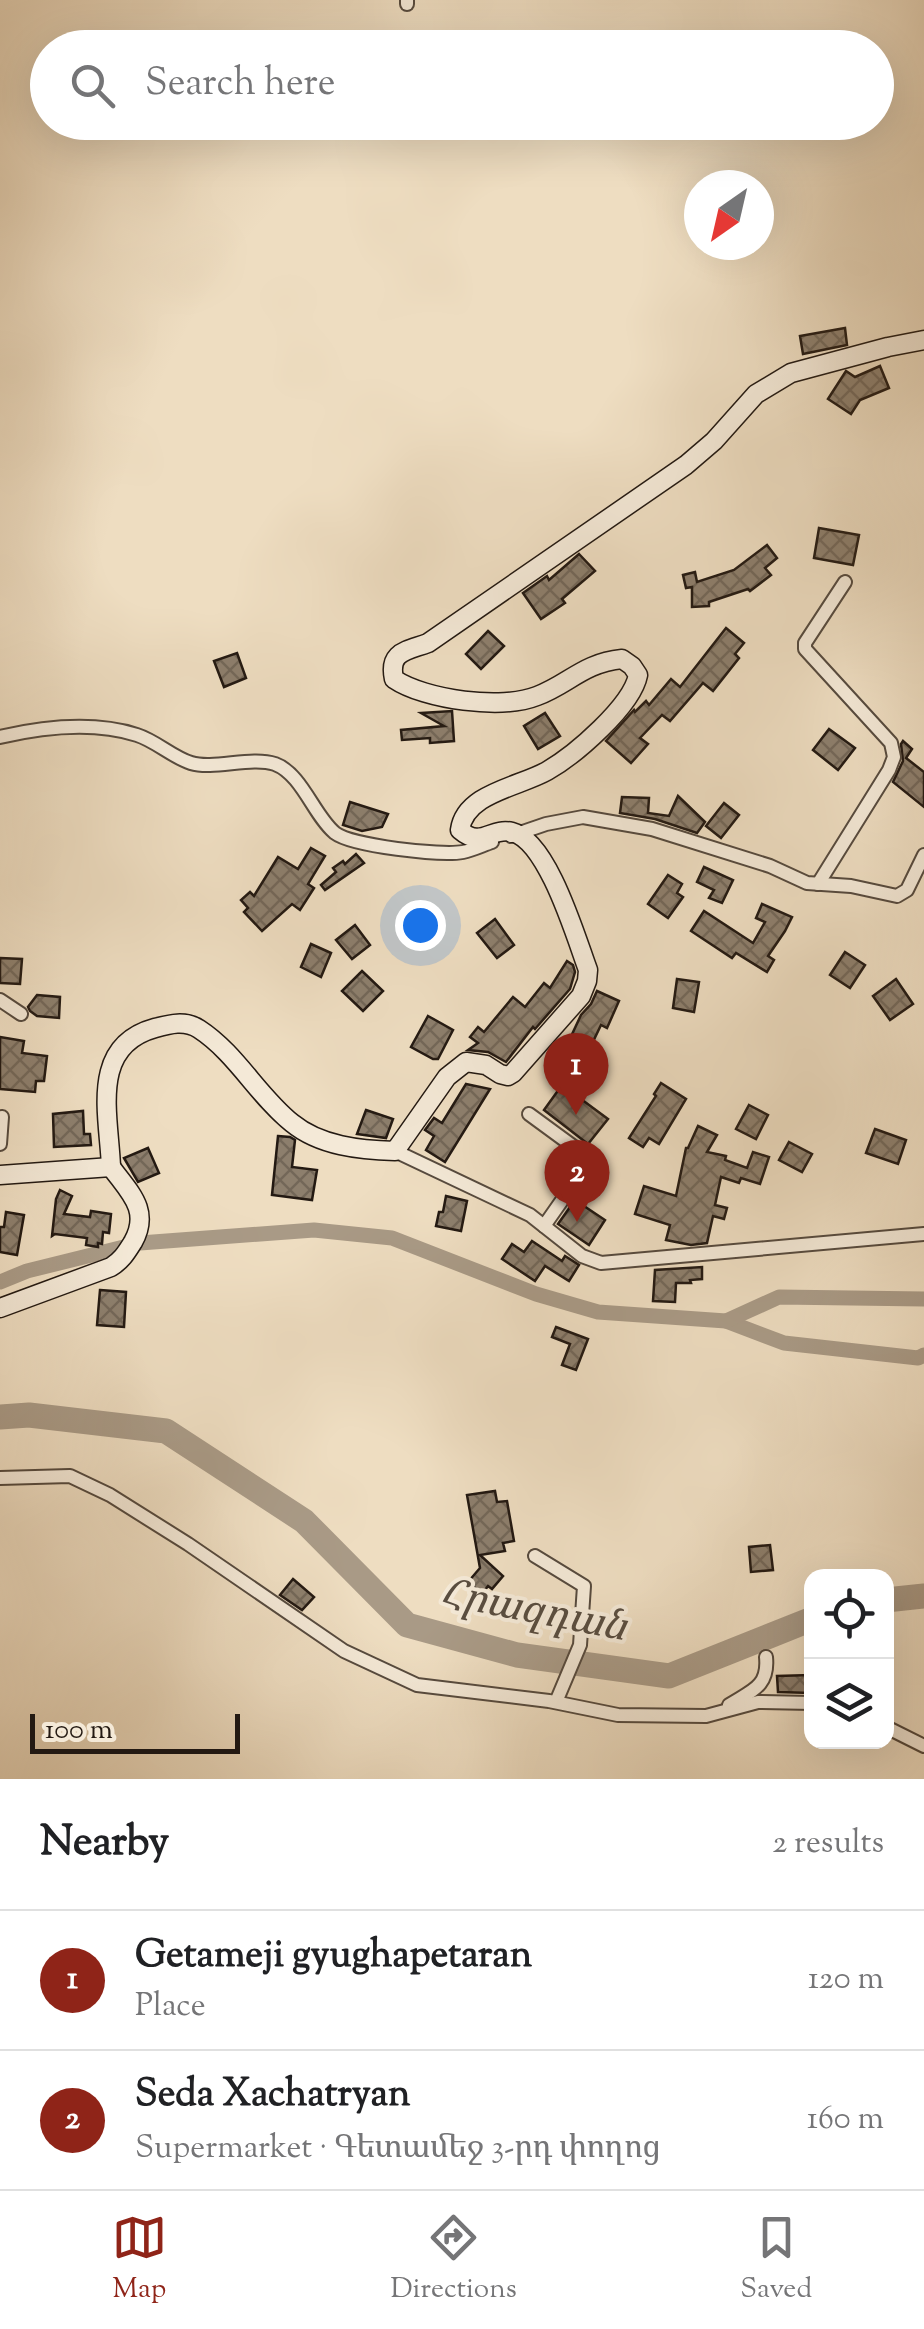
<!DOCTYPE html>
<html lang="en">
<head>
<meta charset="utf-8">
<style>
  body { margin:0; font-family:"Sorts Mill Goudy","Noto Serif Armenian",serif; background:#f6f6f6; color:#202124 }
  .controls { position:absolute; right:30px; bottom:30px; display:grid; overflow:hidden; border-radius:20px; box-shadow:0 10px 40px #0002 }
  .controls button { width:90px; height:90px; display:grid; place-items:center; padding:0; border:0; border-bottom:2px solid #e0e0e0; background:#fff; color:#202124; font:50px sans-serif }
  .compass { position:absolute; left:684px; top:170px; width:90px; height:90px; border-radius:50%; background:#fff; box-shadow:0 10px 40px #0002; rotate:214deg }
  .scale { position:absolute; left:30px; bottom:25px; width:210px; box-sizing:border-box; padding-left:10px; border:5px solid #231912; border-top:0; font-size:28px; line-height:35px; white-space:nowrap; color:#231912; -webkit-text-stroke:8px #f4e9d7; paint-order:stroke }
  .you { position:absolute; left:420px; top:925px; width:35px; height:35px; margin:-25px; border:8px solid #fff; border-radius:50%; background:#1a73e8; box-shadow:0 0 0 15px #1a73e833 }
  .badge { display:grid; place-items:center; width:65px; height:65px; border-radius:50%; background:#8f2418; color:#fff; font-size:32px; font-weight:700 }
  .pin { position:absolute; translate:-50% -82px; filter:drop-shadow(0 2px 5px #0008) }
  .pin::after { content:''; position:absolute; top:52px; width:35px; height:30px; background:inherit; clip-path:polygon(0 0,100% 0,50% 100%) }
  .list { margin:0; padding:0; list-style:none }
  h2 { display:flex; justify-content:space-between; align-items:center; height:130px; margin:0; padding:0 40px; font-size:42px }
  h2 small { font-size:32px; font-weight:400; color:#757577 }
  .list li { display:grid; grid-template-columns:65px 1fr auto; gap:30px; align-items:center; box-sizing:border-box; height:140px; padding:0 40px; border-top:2px solid #e0e0e0 }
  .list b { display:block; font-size:38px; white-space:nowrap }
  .list p { margin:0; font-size:32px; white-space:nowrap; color:#757577 }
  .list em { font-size:32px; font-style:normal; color:#757577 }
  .icon { flex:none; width:55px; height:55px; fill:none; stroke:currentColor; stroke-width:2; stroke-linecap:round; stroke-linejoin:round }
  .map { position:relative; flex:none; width:924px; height:1779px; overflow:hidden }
  .search { position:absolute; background:#fff; box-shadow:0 10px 40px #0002; left:30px; right:30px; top:30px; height:110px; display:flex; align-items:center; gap:25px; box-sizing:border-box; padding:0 35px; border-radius:55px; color:#757577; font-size:38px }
  .sheet { height:410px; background:#fff }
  nav { display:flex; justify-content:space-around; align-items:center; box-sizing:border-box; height:140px; border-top:2px solid #e0e0e0; background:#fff; font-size:28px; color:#757577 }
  nav a { display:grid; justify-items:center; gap:5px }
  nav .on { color:#8f2418 }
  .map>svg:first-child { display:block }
</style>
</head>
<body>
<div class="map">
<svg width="924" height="1779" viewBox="0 0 924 1779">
  <defs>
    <pattern id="building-cross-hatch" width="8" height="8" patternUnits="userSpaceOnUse" patternTransform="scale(2.5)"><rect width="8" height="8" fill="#8d7f6d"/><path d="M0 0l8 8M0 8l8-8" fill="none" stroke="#736758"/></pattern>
  </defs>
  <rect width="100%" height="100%" fill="#eeddc1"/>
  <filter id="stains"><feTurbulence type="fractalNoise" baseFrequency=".002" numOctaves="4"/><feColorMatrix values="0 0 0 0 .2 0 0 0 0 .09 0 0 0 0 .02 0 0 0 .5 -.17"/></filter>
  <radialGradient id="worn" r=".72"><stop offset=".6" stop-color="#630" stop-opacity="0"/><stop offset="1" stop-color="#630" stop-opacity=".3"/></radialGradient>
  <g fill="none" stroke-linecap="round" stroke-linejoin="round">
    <g stroke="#a99a86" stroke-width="15">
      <path d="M0,1282l27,-11 113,-28 174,-13 78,8 144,56 62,18 128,9 58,22 134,15 6,-3"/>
      <path d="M726,1321l53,-24 145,2"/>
    </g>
    <g stroke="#a99a86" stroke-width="25">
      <path d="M0,1417l29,-2 137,16 138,90 103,104 110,30 152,21 143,-57"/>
      <path d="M886,1600l38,-4"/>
    </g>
  </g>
  <g fill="url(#building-cross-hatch)" stroke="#231912" stroke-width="2.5">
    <path d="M845,328l2,17 -44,9 -3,-18z"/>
    <path d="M880,366l9,22 -29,12 -9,14 -23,-15 18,-28 9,6z"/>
    <path d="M819,528l40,7 -6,30 -39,-7z"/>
    <path d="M767,545l10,13 -12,10 6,7 -21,16 -2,-2 -39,13v4l-17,1v-20l-6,1 -3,-13 12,-3 2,10 37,-12z"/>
    <path d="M579,554l16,17 -33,28 3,4 -24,16 -18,-26 24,-17 2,4z"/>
    <path d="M726,628l18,15 -9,11 4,4 -26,33 -10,-8 -33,38 -8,-6 -22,23 8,6 -17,19 -25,-22 28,-31 1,2 11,-11 3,4 22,-26 9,8z"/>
    <path d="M488,631l16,15 -23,23 -15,-15z"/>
    <path d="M237,653l9,25 -22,9 -10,-26z"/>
    <path d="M452,711l2,30 -24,2v-5l-28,2 -1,-10 43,-4 -23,-13z"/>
    <path d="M545,713l15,23 -22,13 -14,-23z"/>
    <path d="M829,729l26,19 -17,22 -25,-20z"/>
    <path d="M903,741l9,8 -6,9 18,14v35l-31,-25 10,-21 -2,-17z"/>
    <path d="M678,796l27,26 -8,11 -42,-14 -35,-6 2,-16 27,1 -1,15 21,3z"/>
    <path d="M350,802l38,12 -6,13 -20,4 -19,-6z"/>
    <path d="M724,803l15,12 -18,23 -15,-12z"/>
    <path d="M311,848l14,8 -17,28 6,4 -14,22 -8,-6 -30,27 -18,-19 4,-4 -7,-8 9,-8 4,4 24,-39 20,12z"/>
    <path d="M356,854l8,9 -39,27 -4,-5 15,-13 -3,-4 10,-7 2,3z"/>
    <path d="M704,867l29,13 -11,23 -13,-5 5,-8 -17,-8z"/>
    <path d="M668,875l14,9 -5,9 6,4 -15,21 -20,-14z"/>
    <path d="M762,904l30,13 -7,14 -17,25 6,4 -7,12 -31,-19 -4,5 -41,-27 13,-20 49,32 12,-21 -9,-4z"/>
    <path d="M495,919l19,26 -17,13 -20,-25z"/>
    <path d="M355,925l15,20 -18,14 -16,-19z"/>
    <path d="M311,944l20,9 -10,24 -20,-10z"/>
    <path d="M845,952l20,13 -15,23 -20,-13z"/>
    <path d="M0,958l22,1 -2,25 -20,-1z"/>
    <path d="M567,961l6,4 2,7 -5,17 -35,40 -2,-2 -27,35 -18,-10 -20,-2 10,-7 -8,-6 8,-10 6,5 29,-35 12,10 19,-24 6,5z"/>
    <path d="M362,971l21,20 -20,20 -21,-20z"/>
    <path d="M677,979l22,3 -5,30 -21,-4z"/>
    <path d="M896,979l17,25 -23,16 -17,-24z"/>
    <path d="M597,991l22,10 -12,27 -6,-3 -13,27 -20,-9 13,-28 10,-11z"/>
    <path d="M37,995l23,2 -1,21 -22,-2 -7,-5 -2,-4z"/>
    <path d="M428,1016l25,14 -15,29h-5l-22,-12z"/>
    <path d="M0,1037l24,4 -2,12 25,3 -3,25h-8l-1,11 -35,-3z"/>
    <path d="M661,1083l25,16 -27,45 -10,-6 -6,9 -14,-9 27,-42 -2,-2z"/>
    <path d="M466,1084l24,5 -45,73 -19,-12 8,-14 -9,-6 9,-12 8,5z"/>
    <path d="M562,1085l46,34 -20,25 -44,-34z"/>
    <path d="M749,1105l19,10 -12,24 -20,-10z"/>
    <path d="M366,1110l27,9 -7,19 -29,-4z"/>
    <path d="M83,1111l1,23h6l1,11 -37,2 -1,-33z"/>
    <path d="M698,1126l19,9 -10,17 19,4 -1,4 22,8 6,-16 16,5 -9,27 -19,-6 -2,5 -18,-6 -6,28 12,3 -3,11 -11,-3 -6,27 -16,2 -25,-5 4,-15 -35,-11 9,-28 32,10 10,-48h2z"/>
    <path d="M875,1129l31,11 -8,24 -32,-11z"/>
    <path d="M278,1136l12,1 5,3 -3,27 25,3 -5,30 -40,-5z"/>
    <path d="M789,1142l23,12 -10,18 -23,-12z"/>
    <path d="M148,1148l11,25 -21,9 -14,-24z"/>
    <path d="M60,1190l12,6 -8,18 26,3 1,-6 20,3 -2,19 -6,-1 -1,12 -4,-1v4l-12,-2 1,-7 -32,-4 -3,2 4,-37z"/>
    <path d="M446,1196l21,5 -6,30 -25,-5 3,-14h4z"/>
    <path d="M575,1200l30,20 -16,25 -31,-21z"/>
    <path d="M6,1212l18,3 -7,40 -17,-3v-25h4z"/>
    <path d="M532,1241l30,20 3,-5 14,9 -10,16 -24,-15 -10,15 -33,-22 10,-15 12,8z"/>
    <path d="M702,1267v12l-12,1 1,3h-15l-1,19 -22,-1 2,-31z"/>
    <path d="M100,1290l26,2 -2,35 -27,-2z"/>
    <path d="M556,1327l32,12 -12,31 -14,-5 8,-21 -18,-7z"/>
    <path d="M495,1491l2,11 10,-1 7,40 -11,2 2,8 -25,4 23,21 -11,13 -4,-3 -6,8 -14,-12 12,-14 -13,-73z"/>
    <path d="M770,1545l3,25 -22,2 -2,-25z"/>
    <path d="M293,1579l21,18 -12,13 -22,-15z"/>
    <path d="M811,1675v18l-33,-1 -1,-16z"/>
  </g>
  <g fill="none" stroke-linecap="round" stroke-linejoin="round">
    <defs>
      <g id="street">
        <path d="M407,4v-4"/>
        <path d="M0,737c43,-10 93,-16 137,-2 19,6 35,22 54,28 23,7 60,-7 84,1 27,10 39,52 60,69 17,13 106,23 128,19 10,-2 20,-7 29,-10"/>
        <path d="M511,836l35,-12 37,-7 69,12 118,37 37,17 44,3 46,10 10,-6 17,-35"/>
        <path d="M818,884l71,-114 5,-13 -3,-14 -86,-94v-6l40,-61"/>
        <path d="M0,1000l21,14"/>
        <path d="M529,1114l60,44 -3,8 -42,60"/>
        <path d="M0,1144l2,-27"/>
        <path d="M395,1151l135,64 52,41 19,7 323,-29"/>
        <path d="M0,1478l70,-2 40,19 78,49 156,107 73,34 132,16 69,14 88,1 52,-14 54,1"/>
        <path d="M535,1556l49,30 -4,59 -24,57"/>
        <path d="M729,1705c22,-14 40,-18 37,-48"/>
        <path d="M886,1727l38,19"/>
      </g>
      <g id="secondary">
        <path d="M111,1167c-2,-52 -22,-121 44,-139 15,-4 30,-8 44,1 37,24 59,67 93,94 28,23 68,27 103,28l52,-74 19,-15 20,3 14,9 8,2 5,-3 68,-77 6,-15 1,-11c-12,-32 -40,-129 -76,-138 -22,-5 -30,17 -52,-2 5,-37 59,-43 87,-59 28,-16 85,-65 91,-96l-6,-9 -10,-7c-39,4 -53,25 -85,37 -35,14 -112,4 -143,-17 -6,-28 13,-28 34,-36l258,-178 28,-24 42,-47 35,-21 97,-26 36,-7"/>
        <path d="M0,1175l111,-8"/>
        <path d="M0,1308l111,-41c11,-7 15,-14 22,-25 18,-32 -4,-50 -22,-75"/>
      </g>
    </defs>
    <use href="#street" stroke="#564a3e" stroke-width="16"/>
    <use href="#secondary" stroke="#231912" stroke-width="21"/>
    <use href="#street" stroke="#f4e9d7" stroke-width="12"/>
    <use href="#secondary" stroke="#f4e9d7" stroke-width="18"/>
  </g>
  <g text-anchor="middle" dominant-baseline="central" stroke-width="8" stroke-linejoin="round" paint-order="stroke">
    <g font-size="40" font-style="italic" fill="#594d40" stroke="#f4e9d7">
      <text transform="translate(533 1613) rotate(11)">Հրազդան</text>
    </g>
  </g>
  <rect width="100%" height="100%" filter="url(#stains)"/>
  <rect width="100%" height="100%" fill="url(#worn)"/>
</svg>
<div class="controls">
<button><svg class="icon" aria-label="locate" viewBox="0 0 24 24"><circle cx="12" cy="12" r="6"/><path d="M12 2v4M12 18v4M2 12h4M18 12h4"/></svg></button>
<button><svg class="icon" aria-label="layers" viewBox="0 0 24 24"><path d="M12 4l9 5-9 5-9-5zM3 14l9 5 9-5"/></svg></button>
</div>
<svg class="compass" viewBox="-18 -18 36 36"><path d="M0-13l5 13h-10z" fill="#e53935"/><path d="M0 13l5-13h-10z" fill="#757577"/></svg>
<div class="scale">100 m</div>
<div class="you"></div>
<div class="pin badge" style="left:576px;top:1115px">1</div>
<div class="pin badge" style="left:577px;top:1222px">2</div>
<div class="search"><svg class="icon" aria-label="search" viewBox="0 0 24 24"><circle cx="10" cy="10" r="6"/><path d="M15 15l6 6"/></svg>Search here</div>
</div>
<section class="sheet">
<h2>Nearby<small>2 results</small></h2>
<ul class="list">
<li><span class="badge">1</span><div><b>Getameji gyughapetaran</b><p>Place</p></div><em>120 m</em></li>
<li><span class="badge">2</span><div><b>Seda Xachatryan</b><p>Supermarket · Գետամեջ 3-րդ փողոց</p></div><em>160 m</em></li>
</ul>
</section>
<nav>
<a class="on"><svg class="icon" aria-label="map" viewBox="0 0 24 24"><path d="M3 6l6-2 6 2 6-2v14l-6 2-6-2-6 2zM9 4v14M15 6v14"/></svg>Map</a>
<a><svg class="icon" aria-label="directions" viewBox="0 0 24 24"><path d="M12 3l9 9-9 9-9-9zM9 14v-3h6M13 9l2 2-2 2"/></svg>Directions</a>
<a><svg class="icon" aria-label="saved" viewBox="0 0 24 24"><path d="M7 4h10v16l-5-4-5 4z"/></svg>Saved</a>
</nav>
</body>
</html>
